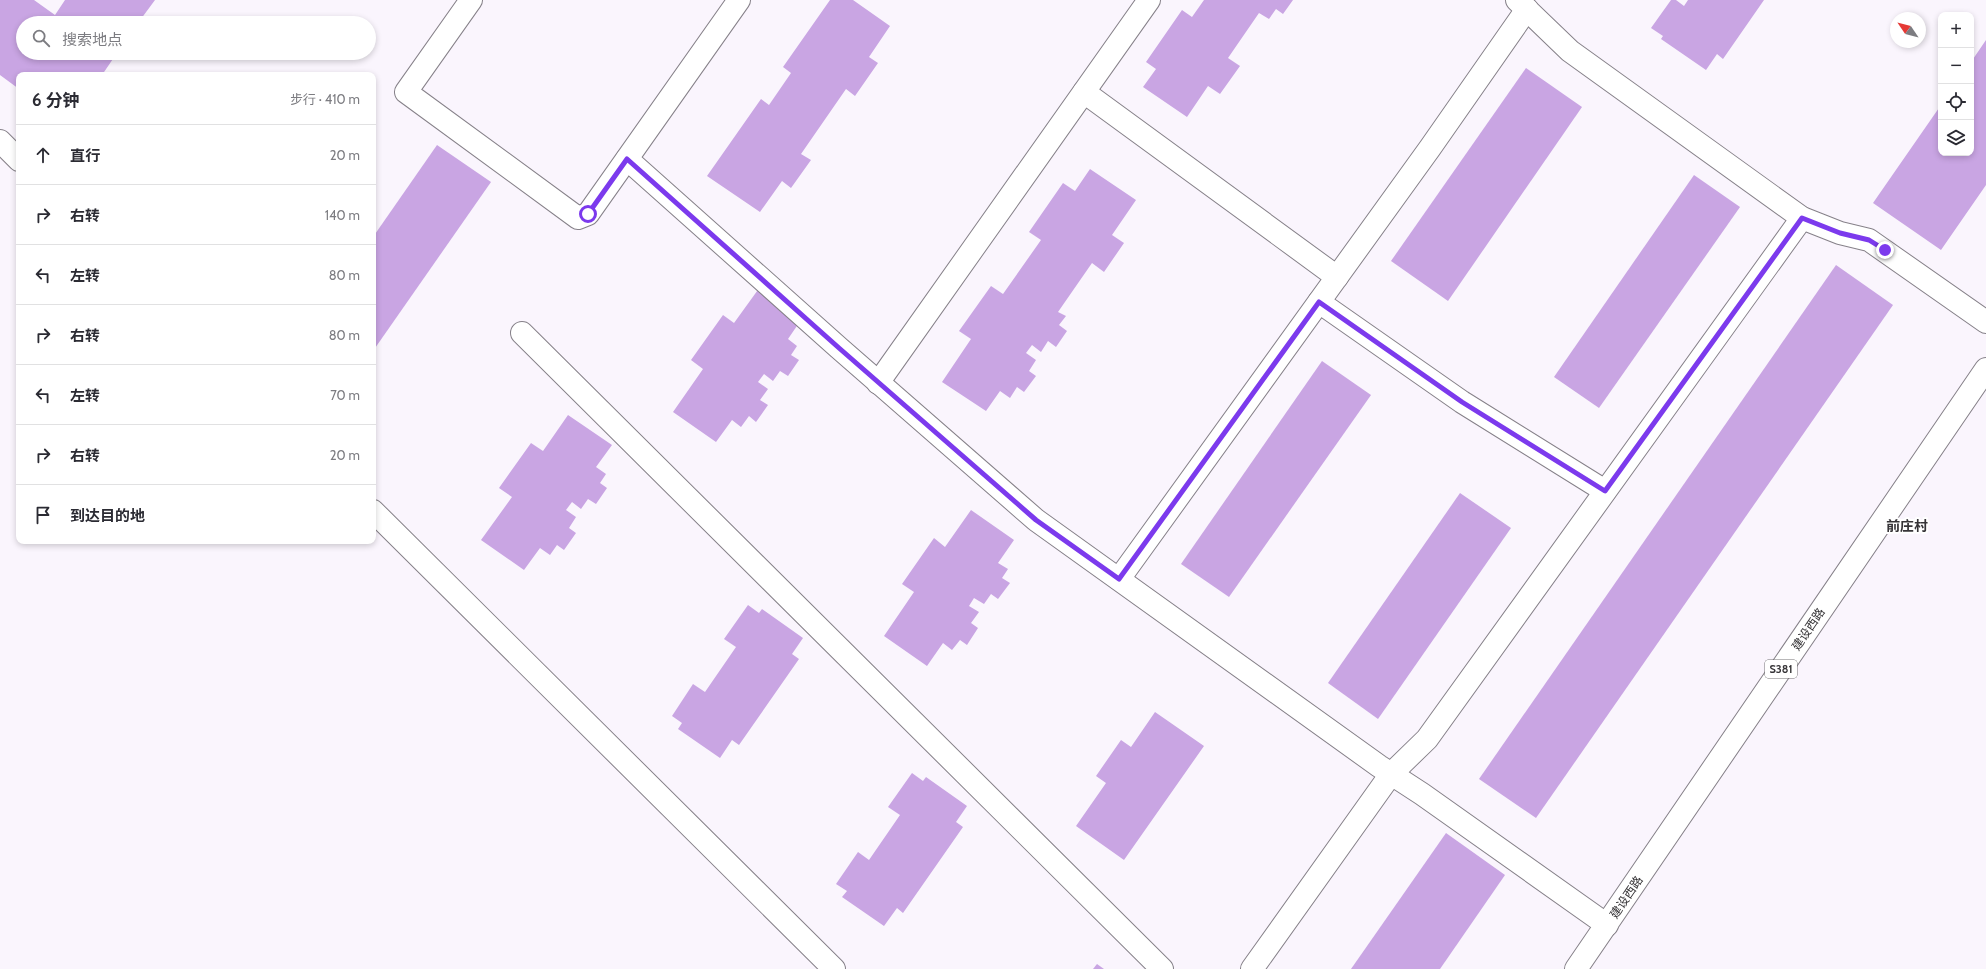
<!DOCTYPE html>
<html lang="zh">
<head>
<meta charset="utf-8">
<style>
  body { margin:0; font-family:Cabin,"Noto Sans SC",sans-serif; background:#f7f7f7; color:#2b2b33 }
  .controls { position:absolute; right:12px; top:12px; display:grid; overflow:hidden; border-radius:8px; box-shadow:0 2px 6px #0003 }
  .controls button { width:36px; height:36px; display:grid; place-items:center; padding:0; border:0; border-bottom:1px solid #e1e1e2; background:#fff; color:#2b2b33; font:20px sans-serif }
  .compass { position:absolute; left:1890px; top:12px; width:36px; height:36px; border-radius:50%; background:#fff; box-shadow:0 2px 6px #0003; rotate:305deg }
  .stop { position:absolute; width:12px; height:12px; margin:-9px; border:3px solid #7c3aed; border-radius:50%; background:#fff }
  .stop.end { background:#7c3aed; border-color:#fff; box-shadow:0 1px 4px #0008 }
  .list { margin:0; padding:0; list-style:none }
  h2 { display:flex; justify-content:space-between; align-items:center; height:52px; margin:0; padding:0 16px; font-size:17px }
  h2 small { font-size:13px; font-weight:400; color:#7c7c81 }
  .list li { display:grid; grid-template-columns:26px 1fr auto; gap:12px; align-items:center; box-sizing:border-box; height:60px; padding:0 16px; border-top:1px solid #e1e1e2 }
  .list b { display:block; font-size:15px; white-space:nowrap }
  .list em { font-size:13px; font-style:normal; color:#7c7c81 }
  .icon { flex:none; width:22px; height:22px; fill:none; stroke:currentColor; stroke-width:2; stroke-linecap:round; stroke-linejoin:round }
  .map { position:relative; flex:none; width:1986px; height:969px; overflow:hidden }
  .search { position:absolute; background:#fff; box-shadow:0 2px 6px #0003; left:16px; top:16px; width:360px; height:44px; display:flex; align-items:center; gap:10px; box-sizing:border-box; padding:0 14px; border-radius:22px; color:#7c7c81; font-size:15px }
  .panel { position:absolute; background:#fff; box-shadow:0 2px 6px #0003; left:16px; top:72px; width:360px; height:472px; border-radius:8px }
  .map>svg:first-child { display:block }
</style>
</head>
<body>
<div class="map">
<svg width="1986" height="969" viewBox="0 0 1986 969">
  <rect width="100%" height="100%" fill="#faf5fd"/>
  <g fill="#c9a5e3">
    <path d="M0,0h34l21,15 10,-15h90l-17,23h-115v30h94l-15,22h-83v14l-19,-14z"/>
    <path d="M830,0h23l37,26 -21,31 9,6 -23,33 -9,-7 -45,65 10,6 -20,28 -9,-7 -22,31 -53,-36 54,-77 8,6 22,-32 -8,-6z"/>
    <path d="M1204,0h89l-10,14 -7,-5 -7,10 -10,-6 -31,45 12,8 -20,28 -12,-8 -21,31 -44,-30 13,-18 -10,-7 36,-52 10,7z"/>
    <path d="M1671,0h5l8,6 4,-6h76l-41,59 -6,-5 -11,16 -45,-31 2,-3 -12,-8z"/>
    <path d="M1986,40v145l-45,65 -68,-47 68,-98v48h30v-91z"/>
    <path d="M1526,68l56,39 -134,194 -57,-40z"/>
    <path d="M437,145l54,37 -118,169v-114z"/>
    <path d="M1090,169l46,31 -24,35 12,8 -20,29 -12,-9 -34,49 8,4 -7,9 8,6 -11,16 -8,-6 -7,11 -9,-7 -6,8 10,7 -7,11 7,5 -12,16 -7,-5 -7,11 -10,-7 -14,20 -44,-29 29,-43 -12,-8 32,-45 12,8 38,-54 -12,-8 34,-49 12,8z"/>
    <path d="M1694,175l46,32 -141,201 -45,-31z"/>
    <path d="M1836,265l57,40 -357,513 -57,-39z"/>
    <path d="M760,287l43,30 -15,22 9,7 -6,9 8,5 -11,16 -8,-5 -7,10 -9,-7 -6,8 10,7 -8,11 8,5 -12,17 -7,-6 -8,11 -9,-7 -16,22 -43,-30 30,-43 -12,-9 32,-45 11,8z"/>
    <path d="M1322,361l49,34 -142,202 -48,-33z"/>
    <path d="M568,415l44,30 -16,22 10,7 -6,9 7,5 -11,16 -8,-5 -7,10 -9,-7 -6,8 10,7 -7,11 7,5 -12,17 -7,-5 -7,10 -10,-7 -16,22 -43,-30 31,-43 -13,-9 32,-45 12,8z"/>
    <path d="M1460,493l51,35 -133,191 -50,-36z"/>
    <path d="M971,510l43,30 -16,23 10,6 -6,9 8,5 -12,16 -7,-5 -7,10 -10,-6 -5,8 10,6 -8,11 7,5 -11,17 -7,-5 -8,10 -9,-7 -16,23 -43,-30 30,-44 -12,-8 32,-46 11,9z"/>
    <path d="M748,605l11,8 3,-4 41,29 -11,16 7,5 -60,86 -7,-5 -12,18 -42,-29 4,-6 -10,-7 21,-32 12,8 31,-45 -12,-8z"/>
    <path d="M1155,712l49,34 -80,114 -48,-34 30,-43 -10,-7 25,-36 10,7z"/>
    <path d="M912,773l11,8 3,-4 41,29 -11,16 7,5 -60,86 -6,-5 -13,18 -42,-29 5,-6 -11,-7 22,-32 11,8 31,-45 -12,-8z"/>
    <path d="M1446,833l59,42 -65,94h-89z"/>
    <path d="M1097,964l7,5h-11z"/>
  </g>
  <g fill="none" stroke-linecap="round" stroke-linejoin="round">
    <defs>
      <g id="minor">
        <path d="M471,0l-65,92 172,126 10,-4 151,-214"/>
        <path d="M1517,0l53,51 232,167 38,15 29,7 117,82"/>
        <path d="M1084,92l253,185"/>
        <path d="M0,141l19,19"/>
        <path d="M627,159l212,189 197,172 343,246 43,28 185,131"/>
        <path d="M1319,302l143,100 143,89"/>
        <path d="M522,333l640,636"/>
        <path d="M878,383l271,-383"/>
        <path d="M373,511l461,458"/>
        <path d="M1119,579l311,-431 97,-139"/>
        <path d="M1252,969l139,-195 36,-35 375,-521"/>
      </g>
      <path id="major" d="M1576,969l410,-600"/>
    </defs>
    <use href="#minor" stroke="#868189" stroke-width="24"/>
    <use href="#major" stroke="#868189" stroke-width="24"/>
    <use href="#minor" stroke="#fff" stroke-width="22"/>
    <use href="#major" stroke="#fff" stroke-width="22"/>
  </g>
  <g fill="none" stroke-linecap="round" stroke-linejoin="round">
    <path stroke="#7c3aed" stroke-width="5" d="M588,214l39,-55 212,189 197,172 83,59 200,-277 143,100 143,89 197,-273 38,15 29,7 16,10"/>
  </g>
  <g text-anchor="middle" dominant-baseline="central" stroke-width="4" stroke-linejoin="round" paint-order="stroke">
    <rect fill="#fff" stroke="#727173" stroke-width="1" x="1765" y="660" width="32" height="18" rx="3"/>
    <g font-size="11" font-weight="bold" fill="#363437">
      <text x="1781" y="669">S381</text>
    </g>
    <g font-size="12" fill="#363437" stroke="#fff">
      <text transform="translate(1808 629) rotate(-56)">建设西路</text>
      <text transform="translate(1626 897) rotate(-56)">建设西路</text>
    </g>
    <g font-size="14" font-weight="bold" fill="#363437" stroke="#fff">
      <text x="1907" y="526">前庄村</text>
    </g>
  </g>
</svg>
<div class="controls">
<button>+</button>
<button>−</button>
<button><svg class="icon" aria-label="locate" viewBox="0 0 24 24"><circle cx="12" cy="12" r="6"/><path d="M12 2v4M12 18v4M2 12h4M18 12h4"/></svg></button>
<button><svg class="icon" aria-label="layers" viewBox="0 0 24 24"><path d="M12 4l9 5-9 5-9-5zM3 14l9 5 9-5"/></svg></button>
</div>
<svg class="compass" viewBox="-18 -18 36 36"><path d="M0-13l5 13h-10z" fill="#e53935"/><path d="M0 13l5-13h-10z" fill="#7c7c81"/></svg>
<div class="stop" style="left:588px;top:214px"></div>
<div class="stop end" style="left:1885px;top:250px"></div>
<div class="search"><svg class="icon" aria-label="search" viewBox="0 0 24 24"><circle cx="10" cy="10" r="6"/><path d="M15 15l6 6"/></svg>搜索地点</div>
<section class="panel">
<h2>6 分钟<small>步行 · 410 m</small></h2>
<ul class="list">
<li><svg class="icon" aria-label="ahead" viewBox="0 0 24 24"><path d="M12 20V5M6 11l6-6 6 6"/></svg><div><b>直行</b></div><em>20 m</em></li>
<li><svg class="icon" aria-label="right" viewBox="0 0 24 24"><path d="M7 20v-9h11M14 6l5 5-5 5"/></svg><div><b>右转</b></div><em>140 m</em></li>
<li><svg class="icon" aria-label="left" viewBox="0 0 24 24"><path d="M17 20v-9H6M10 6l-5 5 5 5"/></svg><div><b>左转</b></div><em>80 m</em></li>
<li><svg class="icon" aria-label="right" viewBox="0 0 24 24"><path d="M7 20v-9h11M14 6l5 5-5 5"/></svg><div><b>右转</b></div><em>80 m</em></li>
<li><svg class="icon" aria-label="left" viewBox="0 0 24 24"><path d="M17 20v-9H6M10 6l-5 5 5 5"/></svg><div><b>左转</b></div><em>70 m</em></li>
<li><svg class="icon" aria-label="right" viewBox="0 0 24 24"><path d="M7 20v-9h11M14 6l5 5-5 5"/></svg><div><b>右转</b></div><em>20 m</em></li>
<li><svg class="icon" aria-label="arrive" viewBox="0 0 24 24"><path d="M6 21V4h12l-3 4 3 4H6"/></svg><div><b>到达目的地</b></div></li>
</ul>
</section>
</div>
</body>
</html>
